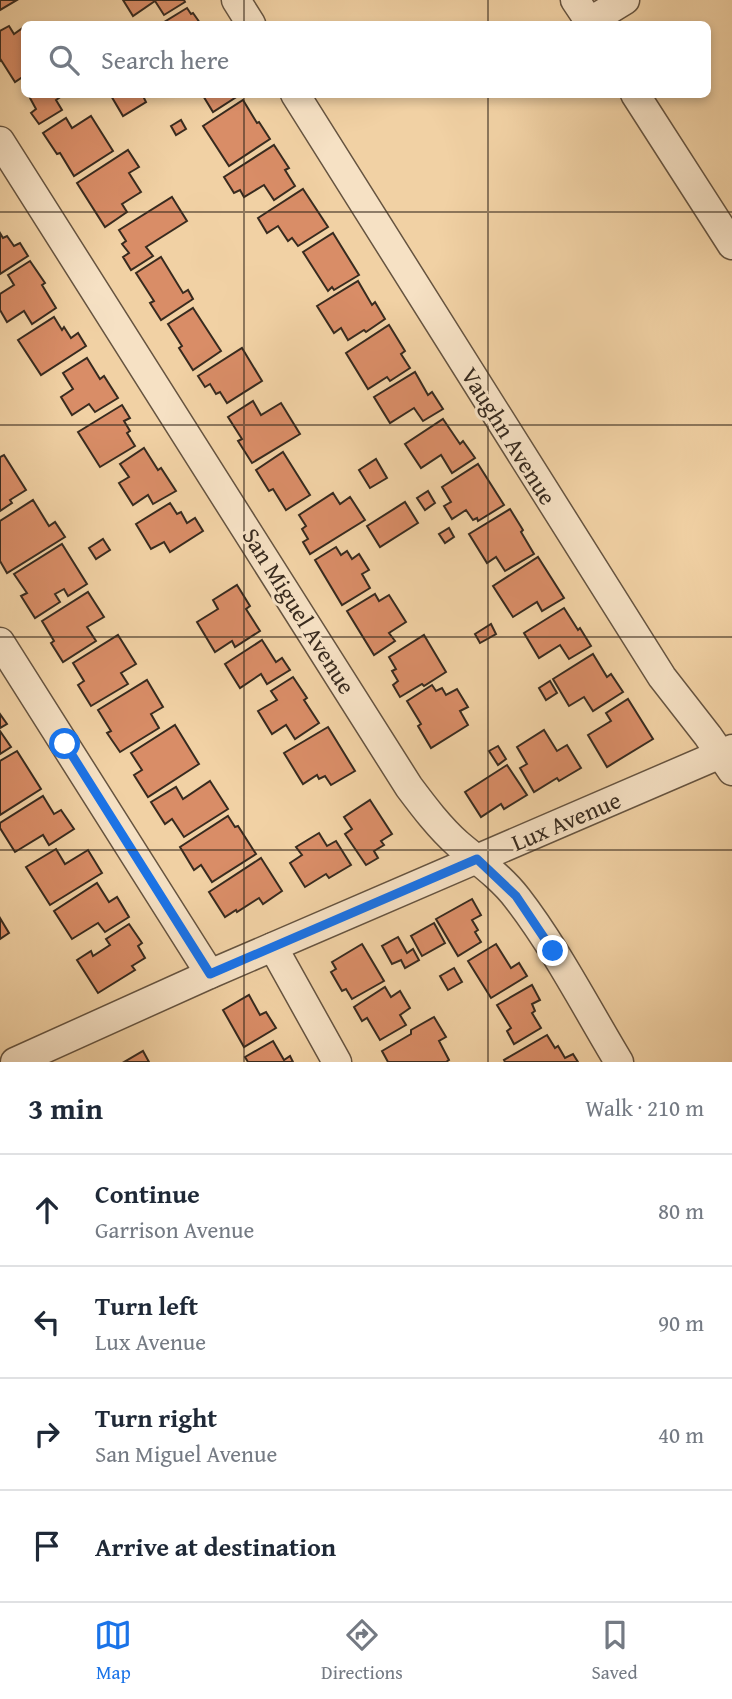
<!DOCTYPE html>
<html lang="en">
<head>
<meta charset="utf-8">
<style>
  body { margin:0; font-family:"Gentium Book Plus",serif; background:#f6f6f7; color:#1f2937 }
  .stop { position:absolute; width:21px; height:21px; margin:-16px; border:5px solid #1a73e8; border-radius:50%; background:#fff }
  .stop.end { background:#1a73e8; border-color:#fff; box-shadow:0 2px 7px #0008 }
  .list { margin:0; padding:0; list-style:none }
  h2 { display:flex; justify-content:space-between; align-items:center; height:91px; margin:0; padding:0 28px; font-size:30px }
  h2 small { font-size:23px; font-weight:400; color:#747a83 }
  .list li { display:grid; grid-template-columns:46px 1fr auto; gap:21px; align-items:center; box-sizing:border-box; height:112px; padding:0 28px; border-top:2px solid #e0e1e3 }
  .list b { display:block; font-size:26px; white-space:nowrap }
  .list p { margin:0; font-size:23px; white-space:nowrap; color:#747a83 }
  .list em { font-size:23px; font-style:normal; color:#747a83 }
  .icon { flex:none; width:38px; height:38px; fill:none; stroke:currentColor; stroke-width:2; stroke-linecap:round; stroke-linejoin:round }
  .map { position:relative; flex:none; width:732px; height:1062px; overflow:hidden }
  .search { position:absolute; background:#fff; box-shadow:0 4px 10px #0003; left:21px; right:21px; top:21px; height:77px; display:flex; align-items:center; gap:18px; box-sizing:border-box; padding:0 24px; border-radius:10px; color:#747a83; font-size:26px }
  .sheet { height:539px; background:#fff }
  nav { display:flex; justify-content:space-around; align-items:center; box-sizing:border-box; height:98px; border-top:2px solid #e0e1e3; background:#fff; font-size:19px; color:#747a83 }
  nav a { display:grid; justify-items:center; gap:4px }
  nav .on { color:#1a73e8 }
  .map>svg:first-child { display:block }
</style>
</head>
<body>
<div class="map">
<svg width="732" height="1062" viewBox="0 0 732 1062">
  <rect width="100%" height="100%" fill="#f1d1a4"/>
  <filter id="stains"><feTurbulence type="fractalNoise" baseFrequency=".00286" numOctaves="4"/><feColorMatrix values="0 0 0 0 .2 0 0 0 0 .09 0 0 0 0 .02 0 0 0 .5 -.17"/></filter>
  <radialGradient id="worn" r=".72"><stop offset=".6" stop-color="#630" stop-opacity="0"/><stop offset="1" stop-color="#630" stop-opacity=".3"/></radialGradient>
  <g fill="#d98d67" stroke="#382b1f" stroke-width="2">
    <path d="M0,0h17l-17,10z"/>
    <path d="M123,0h61l1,2 -21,13 -9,-14 -22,15z"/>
    <path d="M187,8l4,6 2,-1 7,10 -39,1z"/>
    <path d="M9,26l5,8 10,-7v49l-9,6 -14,-22 -1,1v-30z"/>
    <path d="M32,94h33l-9,6 6,10 -23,14 -8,-11 5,-4 -6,-11 3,-2z"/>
    <path d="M110,94h32l4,8 -23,14z"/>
    <path d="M202,94h39l-28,18z"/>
    <path d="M243,100l14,23 2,-1 11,17 -41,27 -26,-40z"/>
    <path d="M91,116l22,35 -39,25 -14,-23 -3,1 -14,-21 23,-15 6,10z"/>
    <path d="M181,120l5,9 -10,6 -5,-9z"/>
    <path d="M274,145l15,23 -4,2 10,16 -21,14 -10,-15 -20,12 -4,-7 -6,3 -10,-16z"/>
    <path d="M128,150l11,17 -10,6 12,19 -19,12 5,8 -22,15 -28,-44z"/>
    <path d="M303,189l25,38 -30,19 -6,-8 -4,3 -10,-15 -11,7 -9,-15z"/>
    <path d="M172,197l15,24 -41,26 7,9 -22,14 -8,-13 6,-4 -7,-9 4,-3 -7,-11z"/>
    <path d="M0,233l3,5 4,-2 7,10 6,-3 8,13 -28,18z"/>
    <path d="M333,233l26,42 -25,15 -2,-3 -4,4 -25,-39z"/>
    <path d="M161,257l22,36 5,-3 5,9 -32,21 -11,-17 4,-2 -18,-28z"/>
    <path d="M30,261l15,22 -3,2 14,23 -24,16 -8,-13 -17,11 -7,-12v-16l14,-9 -6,-10z"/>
    <path d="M358,281l14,24 3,-3 10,17 -19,13 -2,-2 -16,10 -7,-12 -7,5 -17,-27z"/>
    <path d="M193,308l28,43 -28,19 -14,-22 3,-2 -14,-22z"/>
    <path d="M54,317l8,13 2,-3 7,11 7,-5 8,13 -45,29 -23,-35z"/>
    <path d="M389,325l16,26 -4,3 9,14 -20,13 -3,-4 -19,12 -22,-36z"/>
    <path d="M242,348l20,33 -35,22 -7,-11 -4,2 -6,-10 -5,3 -7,-11z"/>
    <path d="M87,358l13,21 4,-3 14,22 -23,14 -6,-8 -17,11 -11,-18 12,-8 -10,-16z"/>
    <path d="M415,372l13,23 4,-3 11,17 -20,12 -9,-13 -24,15 -16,-26z"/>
    <path d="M253,401l8,14 20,-12 19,31 -48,29 -14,-22 4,-2 -14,-22z"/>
    <path d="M122,405l8,13 -6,3 6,10 -3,2 8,13 -35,21 -22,-35z"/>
    <path d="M443,419l17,25 3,-3 12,17 -23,15 -11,-18 -20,13 -16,-24z"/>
    <path d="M144,448l14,22 3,-2 15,23 -23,13 -5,-9 -15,10 -14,-22 10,-6 -9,-13z"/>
    <path d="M283,452l27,43 -24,15 -13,-21 -4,2 -13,-21z"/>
    <path d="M4,455l22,35 -16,10 2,3 -12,8v-54z"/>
    <path d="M376,459l11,19 -17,10 -11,-18z"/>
    <path d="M478,464l26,41 -26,16 -1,-3 -4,2 -7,-10 -14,9 -8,-13 7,-4 -9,-15z"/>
    <path d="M428,491l7,12 -10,7 -8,-12z"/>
    <path d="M333,493l7,11 10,-7 15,23 -55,34 -7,-12 5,-3 -6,-10 4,-3 -7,-11z"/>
    <path d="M33,500l16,26 6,-4 10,15 -58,36 -7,-12v-40z"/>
    <path d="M405,502l13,21 -38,24 -13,-21z"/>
    <path d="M170,503l7,11 4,-2 6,11 8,-5 8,13 -33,21 -6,-10 -13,7 -15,-25z"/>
    <path d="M510,509l13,21 -2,2 13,22 -29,17 -9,-14 -9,6 -18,-29z"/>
    <path d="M449,528l5,9 -9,6 -6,-9z"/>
    <path d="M103,539l7,11 -14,9 -7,-11z"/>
    <path d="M62,544l25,40 -19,12 -4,-7 -9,5 5,8 -25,16 -14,-22 6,-3 -13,-19z"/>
    <path d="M336,547l5,8 6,-4 5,8 7,-5 10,16 -7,4 8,14 -28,17 -27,-45z"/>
    <path d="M538,557l26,41 -22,13 -5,-9 -24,15 -20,-31z"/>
    <path d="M237,585l13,21 -4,3 14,22 -25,16 -3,-6 -17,11 -18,-30 21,-13 -5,-9z"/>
    <path d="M88,592l16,25 -17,10 9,14 -33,21 -12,-19 3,-2 -12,-20z"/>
    <path d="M375,594l4,7 10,-6 17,27 -17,11 6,8 -21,14 -27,-44z"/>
    <path d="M564,608l14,22 2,-2 11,18 -22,13 -9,-14 -21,13 -15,-25z"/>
    <path d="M491,624l5,10 -16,9 -5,-9z"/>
    <path d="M118,635l18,29 -15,9 7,11 -37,22 -13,-21 6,-4 -11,-18z"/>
    <path d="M424,635l22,37 -22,14 -2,-2 -22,13 -7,-12 5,-4 -6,-10 4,-2 -7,-12z"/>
    <path d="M262,640l14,22 6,-4 8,12 -23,14 -6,-10 -21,14 -15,-24z"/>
    <path d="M593,654l14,23 4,-3 12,18 -30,19 -9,-14 -15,9 -16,-27z"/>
    <path d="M293,677l14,21 -3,2 15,23 -24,16 -9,-14 -14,9 -14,-23 19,-11 -6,-9z"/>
    <path d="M147,680l16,27 -12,7 8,14 -39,24 -13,-19 4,-2 -13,-21z"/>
    <path d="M550,681l7,12 -11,7 -7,-12z"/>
    <path d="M432,685l4,6 6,-3 4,7 11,-6 11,18 -8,4 8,14 -37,23 -13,-22 3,-2 -14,-23z"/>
    <path d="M628,699l25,40 -46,28 -19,-32 23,-14 -5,-8z"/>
    <path d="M0,714l7,10 -7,4z"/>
    <path d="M175,725l24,39 -51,33 -14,-22 8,-5 -11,-17z"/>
    <path d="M328,727l27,44 -24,14 -6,-9 -6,3 -2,-4 -14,9 -19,-31z"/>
    <path d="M544,730l13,21 10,-6 14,23 -22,13 -2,-3 -23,14 -14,-24 7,-4 -10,-17z"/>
    <path d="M0,731l11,16 -11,7z"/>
    <path d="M498,746l8,13 -8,6 -9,-14z"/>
    <path d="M17,751l24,38 -41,26v-54z"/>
    <path d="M507,765l20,30 -23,14 -3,-5 -20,13 -16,-25z"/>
    <path d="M210,781l18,28 -44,28 -12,-18 -7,5 -14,-22 25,-15 7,12z"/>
    <path d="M43,796l11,18 7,-4 13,19 -25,16 -6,-10 -28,17 -15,-24v-5z"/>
    <path d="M370,800l22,34 -11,7 3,4 -10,6 4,7 -12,7 -21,-31 7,-5 -8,-12z"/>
    <path d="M228,816l7,11 3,-1 18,28 -44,28 -11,-17 -7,5 -14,-23z"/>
    <path d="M319,833l8,13 9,-5 15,24 -22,13 -3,-4 -21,13 -15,-24 12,-8 -6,-8z"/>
    <path d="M56,849l9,15 23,-14 14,23 -52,32 -24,-38z"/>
    <path d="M261,858l21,33 -19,13 -4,-6 -22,14 -1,-2 -11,7 -16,-25z"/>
    <path d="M97,883l12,19 8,-5 12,20 -24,15 -7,-9 -26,16 -18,-28z"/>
    <path d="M472,899l9,16 -9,5 6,10 -3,2 6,10 -23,14 -22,-37z"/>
    <path d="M0,918l9,15 -9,6z"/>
    <path d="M434,923l11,20 -23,13 -11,-20z"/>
    <path d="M129,924l13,19 -4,3 7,12 -13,8 3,4 -37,23 -21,-33 14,-9 2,5 17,-11 -4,-6z"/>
    <path d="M398,937l9,16 6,-4 6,11 -14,8 -4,-8 -9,4 -10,-18z"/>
    <path d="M362,944l22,37 -32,18 -6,-10 -4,2 -11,-19 5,-3 -4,-7z"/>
    <path d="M496,944l15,24 8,-5 8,13 -36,22 -23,-37z"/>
    <path d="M454,968l8,14 -14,8 -8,-14z"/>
    <path d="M532,985l8,15 -8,4 3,7 -3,2 9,15 -27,16 -7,-13 4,-3 -14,-23z"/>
    <path d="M385,987l6,10 9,-6 10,17 -10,7 6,10 -26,15 -13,-22 -5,3 -8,-14z"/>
    <path d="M249,995l11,20 6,-3 10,16 -32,19 -21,-37z"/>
    <path d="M434,1017l12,20 -7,4 10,19 -3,2h-58l-6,-11 29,-17v-4z"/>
    <path d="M547,1035l8,13 3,-2 7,12 8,-4 5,8h-73l-1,-2z"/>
    <path d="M273,1041l11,19 6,-4 3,6h-45l-3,-5z"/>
    <path d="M143,1051l6,11h-25z"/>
  </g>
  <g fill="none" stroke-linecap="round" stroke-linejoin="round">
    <defs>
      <g id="minor">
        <path d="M236,0l15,24"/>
        <path d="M575,0l16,24"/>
        <path d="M589,22l36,-22"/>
        <path d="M295,94l367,583 46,59 24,35"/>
        <path d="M635,94l97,151"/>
        <path d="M0,141l409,646c15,20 30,40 49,57 20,17 43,33 59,54 38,49 70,111 102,164"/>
        <path d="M0,642l210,332"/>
        <path d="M273,947l64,115"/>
        <path d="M15,1062l195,-88 522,-225"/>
      </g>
    </defs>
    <use href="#minor" stroke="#665440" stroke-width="31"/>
    <use href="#minor" stroke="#f6e1c4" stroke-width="28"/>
  </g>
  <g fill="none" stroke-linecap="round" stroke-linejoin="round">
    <path stroke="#1a73e8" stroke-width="9" d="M65,744l145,230 267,-115 39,37 37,55"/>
  </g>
  <path fill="none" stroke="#382b1f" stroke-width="2" stroke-opacity="0.55" d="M244,0v24M488,0v24M244,94v968M488,94v968M0,212h732M0,425h732M0,637h732M0,850h732"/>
  <g text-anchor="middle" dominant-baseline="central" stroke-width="6" stroke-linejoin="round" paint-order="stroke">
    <g font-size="24" fill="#382b1f" stroke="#f6e1c4">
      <text transform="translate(509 436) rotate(58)">Vaughn Avenue</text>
      <text transform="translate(299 611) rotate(58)">San Miguel Avenue</text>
      <text transform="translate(566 821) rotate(-23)">Lux Avenue</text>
    </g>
  </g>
  <rect width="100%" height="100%" filter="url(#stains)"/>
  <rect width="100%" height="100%" fill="url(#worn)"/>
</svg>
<div class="stop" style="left:65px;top:744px"></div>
<div class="stop end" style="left:553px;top:951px"></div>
<div class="search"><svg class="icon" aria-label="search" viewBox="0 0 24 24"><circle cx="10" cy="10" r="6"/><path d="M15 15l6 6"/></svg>Search here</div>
</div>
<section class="sheet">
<h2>3 min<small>Walk · 210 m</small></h2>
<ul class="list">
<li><svg class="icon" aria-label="ahead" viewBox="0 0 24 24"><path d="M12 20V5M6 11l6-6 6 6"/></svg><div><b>Continue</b><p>Garrison Avenue</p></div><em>80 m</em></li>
<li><svg class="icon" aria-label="left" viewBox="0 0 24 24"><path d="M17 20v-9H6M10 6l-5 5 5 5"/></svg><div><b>Turn left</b><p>Lux Avenue</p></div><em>90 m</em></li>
<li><svg class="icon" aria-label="right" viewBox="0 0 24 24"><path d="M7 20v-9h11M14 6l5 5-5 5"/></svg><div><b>Turn right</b><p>San Miguel Avenue</p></div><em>40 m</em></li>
<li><svg class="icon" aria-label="arrive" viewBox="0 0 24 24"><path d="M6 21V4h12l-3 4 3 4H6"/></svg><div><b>Arrive at destination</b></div></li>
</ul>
</section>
<nav>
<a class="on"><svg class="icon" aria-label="map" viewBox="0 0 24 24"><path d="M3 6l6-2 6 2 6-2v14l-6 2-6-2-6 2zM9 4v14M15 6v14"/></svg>Map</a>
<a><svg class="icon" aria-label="directions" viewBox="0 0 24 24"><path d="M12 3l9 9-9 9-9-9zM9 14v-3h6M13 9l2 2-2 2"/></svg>Directions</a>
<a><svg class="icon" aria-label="saved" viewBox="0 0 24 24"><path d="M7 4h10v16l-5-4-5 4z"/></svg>Saved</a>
</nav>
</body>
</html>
